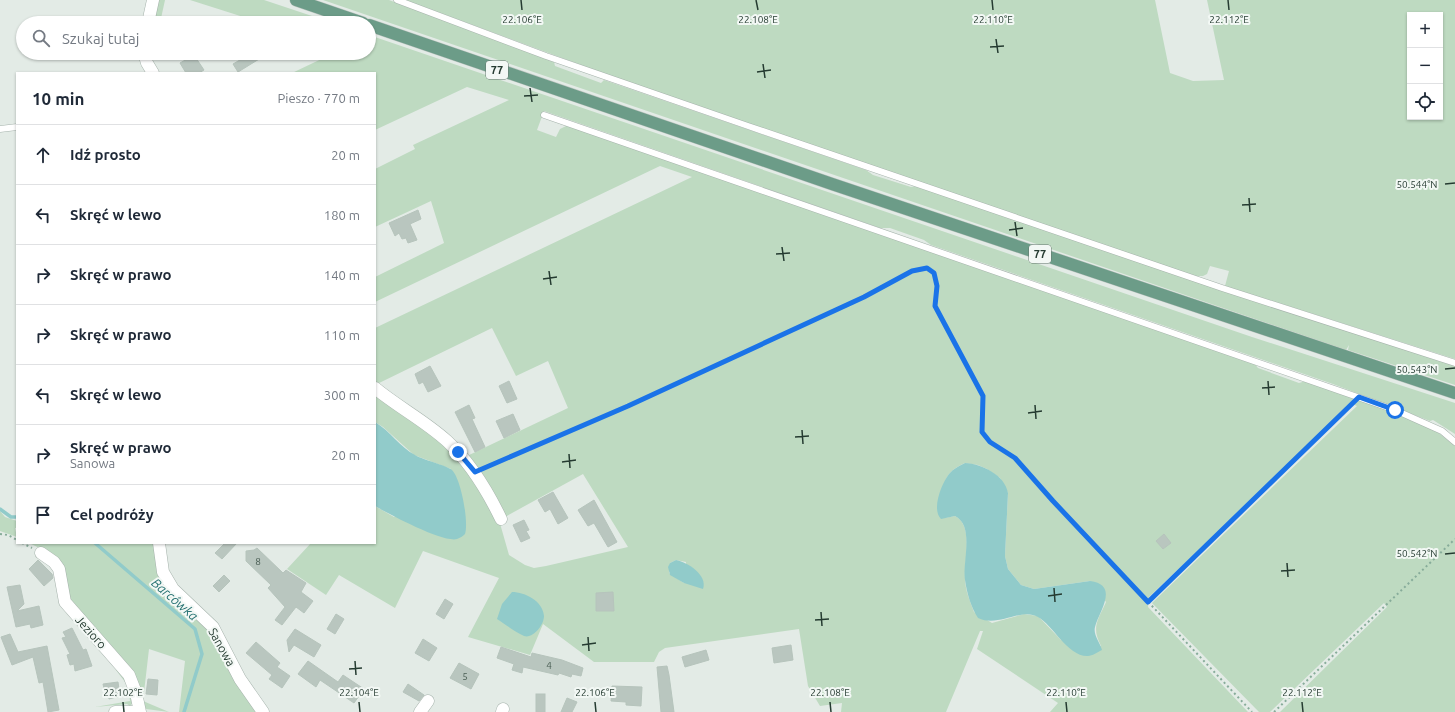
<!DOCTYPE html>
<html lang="pl">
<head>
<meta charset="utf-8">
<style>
  body { margin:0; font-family:Ubuntu,sans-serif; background:#f6f6f7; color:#1f2937 }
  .controls { position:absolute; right:12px; top:12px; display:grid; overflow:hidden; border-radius:0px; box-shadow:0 1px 3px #0004 }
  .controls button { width:36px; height:36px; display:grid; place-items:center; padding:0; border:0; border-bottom:1px solid #e0e1e3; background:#fff; color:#1f2937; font:20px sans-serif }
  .stop { position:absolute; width:12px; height:12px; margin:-9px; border:3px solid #1a73e8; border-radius:50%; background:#fff }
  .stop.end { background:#1a73e8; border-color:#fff; box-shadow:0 1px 4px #0008 }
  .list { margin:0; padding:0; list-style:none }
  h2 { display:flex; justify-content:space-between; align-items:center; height:52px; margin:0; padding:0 16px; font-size:17px }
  h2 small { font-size:13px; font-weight:400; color:#747a83 }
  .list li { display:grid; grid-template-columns:26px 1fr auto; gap:12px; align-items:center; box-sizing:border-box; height:60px; padding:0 16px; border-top:1px solid #e0e1e3 }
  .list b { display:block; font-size:15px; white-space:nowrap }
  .list p { margin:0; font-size:13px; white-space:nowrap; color:#747a83 }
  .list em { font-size:13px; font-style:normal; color:#747a83 }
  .icon { flex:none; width:22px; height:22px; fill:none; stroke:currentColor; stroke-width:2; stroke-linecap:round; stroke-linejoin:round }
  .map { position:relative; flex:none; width:1455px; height:712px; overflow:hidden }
  .search { position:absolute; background:#fff; box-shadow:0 1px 3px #0004; left:16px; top:16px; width:360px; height:44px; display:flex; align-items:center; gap:10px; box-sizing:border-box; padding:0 14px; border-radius:22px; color:#747a83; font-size:15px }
  .panel { position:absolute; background:#fff; box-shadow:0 1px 3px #0004; left:16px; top:72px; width:360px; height:472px; border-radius:0px }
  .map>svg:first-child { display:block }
</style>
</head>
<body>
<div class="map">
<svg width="1455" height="712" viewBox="0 0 1455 712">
  <rect width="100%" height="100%" fill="#e3ebe6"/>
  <g fill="#bedac1" fill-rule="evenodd">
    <path d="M158,0h7l-5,23h-7z"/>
    <path d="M190,0h74l69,23h-71z"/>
    <path d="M323,0h66l165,62 1,4 46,17 3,-3 262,90 7,5 38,12 5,-1 308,105 231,75v19l-107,-35 1,-5 -3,5z"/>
    <path d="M405,0h750l15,73 23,8 31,-1 -17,-80h248v359l-230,-73 4,-15 -19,-5 -3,8 -4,2h-9l-548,-187zM1410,15h30v102h-30z"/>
    <path d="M369,35l883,302 203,66v31l-22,-14 -3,1 -97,-37 -402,-139 -7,-5 -34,-12h-10l-336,-117 -7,19 19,7 4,-8 8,-4 686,238 4,5 41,15 7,-2 116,42 13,7 20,16v266h-175l107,-105 -3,-4 -114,109h-11l-107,-109 205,-197 -5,-2 -203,193 -1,10 100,105h-198l8,-9 -81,-54 6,-18h-3l-34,81h-105l1,-9 -22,3 -12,-20 -9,-57 -134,19 -6,4 -5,10h-60l-51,-38 -13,31 -62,-18 31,-59 -76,-27 -28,57 -56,-33 -13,20 -39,-26 24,-26h64v-37l19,11 57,-48 -37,-14 -31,-28 -8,-5v-31l67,50 20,20 37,59 10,35 16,10 9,3 12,-2 82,-19 -45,-73 -80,44 -36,-62 101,-48 -20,-47 -32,15 -24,-48 -117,57v-57l317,-151 -32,-11 -285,136v-25l69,-34 -13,-42 -56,26v-58l40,-20 -2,-4 96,-45 -42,-13 -92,43v-57h-83l42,-20h35zM965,463l13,2 9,4 13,9 8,15 -3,63 3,13 13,16 13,4 56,-8 16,21c-8,18 -15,25 -5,44l-40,-6 -23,-24 -14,-2 -32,9 -18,-11c-4,-11 -9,-22 -9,-34 -1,-16 9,-53 -10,-62l-11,2c0,-25 -7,-43 21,-55zM676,560l10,2 -2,21 -15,-10 1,-10z"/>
    <path d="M0,511l5,6 12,4v7h-2l2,9 -17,-6z"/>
    <path d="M29,543h128l1,16 44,60 57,93h-80l6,-51 -36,-12 -6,52 26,11 -23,-3 -75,-104 -23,-53z"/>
    <path d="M120,669l6,7 7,26 -3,4 -3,-2 -32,3 35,-6 -2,-15 -12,-16z"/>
  </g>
  <g fill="#91cbca">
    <path d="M375,422c15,9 25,25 40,33 8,5 31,10 37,15 9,9 17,52 13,64 -2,2 -5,4 -8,5 -14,4 -68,-25 -82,-33z"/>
    <path d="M965,463c17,1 40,12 43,30l-3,63 3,13 13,16 13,4 56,-8c30,4 9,30 5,46 -2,8 5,15 7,23 -4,2 -10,6 -14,6 -20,1 -35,-31 -50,-39 -17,-10 -39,11 -60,1 -7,-11 -11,-24 -13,-38 -3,-17 10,-54 -10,-64l-14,3c-10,-10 1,-36 8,-45 4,-5 10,-8 16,-11z"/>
    <path d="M676,560c11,2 32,15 27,29l-19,-6 -14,-8 -2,-8 2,-4z"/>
    <path d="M512,592c13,0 31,9 32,24 0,9 -11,23 -20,20 -9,-4 -19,-12 -27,-17l5,-15z"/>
  </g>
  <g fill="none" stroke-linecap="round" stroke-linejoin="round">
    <g stroke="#91cbca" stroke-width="3.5">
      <path d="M0,509l11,8h6"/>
      <path d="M95,543l100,86 7,25 -18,58"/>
    </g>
  </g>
  <g fill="#b9c6bf" stroke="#b6c4bc">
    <path d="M252,53h17l-31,19 -5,-8z"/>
    <path d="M194,55l10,15 -5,3h-13l-6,-10z"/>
    <path d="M418,210l3,9 -11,5 7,16 -9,3 -2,-5 -4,1 -3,-6 -4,3 -6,-13z"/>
    <path d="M430,366l11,20 -13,6 -5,-10 -4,2 -4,-10z"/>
    <path d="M509,381l8,18 -10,4 -8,-17z"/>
    <path d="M469,405l6,13 -3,1 13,28 -10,5 -20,-40z"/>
    <path d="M513,414l7,16 -16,8 -8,-17z"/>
    <path d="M553,492l15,26 -10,6 -8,-15 -5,3 -7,-12z"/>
    <path d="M594,500l23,42 -9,5 -14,-24 -6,3 -10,-16z"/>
    <path d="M524,520l5,10 -3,1 4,7 -9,4 -8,-17z"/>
    <path d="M1164,534l7,9 -8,6 -7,-8z"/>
    <path d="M225,543h12l-15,16 -7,-6z"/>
    <path d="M257,548l26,25 3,-3 20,13 -5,9 12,9 -9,12 -8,-6 -14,18 -7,-5 10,-13 -17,-19 3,-3 -25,-24v-10l8,-1z"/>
    <path d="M38,560l14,14 1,4 -9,8 -15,-17z"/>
    <path d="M224,575l6,6 -11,11 -6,-6z"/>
    <path d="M20,585l4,19 -7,7 22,-5 4,19 -12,3 -1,-4 -14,3 -9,-40z"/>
    <path d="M613,592l1,19h-18v-18z"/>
    <path d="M445,599l8,5 -9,15 -8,-5z"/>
    <path d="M336,614l8,5 -9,15 -8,-5z"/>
    <path d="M72,628l11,22 3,-1 6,17 -17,5 -1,-7 -4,1 -3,-10 3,-1 -8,-16 4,-1 -3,-5z"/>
    <path d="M295,629l26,16 -7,12 -20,-12 -5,7 -2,-12z"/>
    <path d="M10,634l8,18 29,-6 12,64 -11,2 -5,-30 -4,1 -6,-26 -21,8 -11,-28z"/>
    <path d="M423,639l14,9 -8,13 -14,-8z"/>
    <path d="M256,642l24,21 -3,4 13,9 -8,12 -13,-9 3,-4 -26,-22z"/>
    <path d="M791,645l2,15 -19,3 -2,-15z"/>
    <path d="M501,647l30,10 1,-4 30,7 21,8 -2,8 -9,-2 -1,3 -12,-4 -1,2 -35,-8 -1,6 -10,-3 2,-6 -17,-6z"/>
    <path d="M706,650l3,10 -24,7 -3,-10z"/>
    <path d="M308,661l30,21 5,-7 21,14 -10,14 -34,-23 -4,7 -18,-13z"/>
    <path d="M459,663l20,11 -8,15 -21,-11z"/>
    <path d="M667,666l2,9 5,37h-13l-4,-45z"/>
    <path d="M148,679l10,1 -1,15 -11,-1z"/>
    <path d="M118,682l2,14 -11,3 -1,-7 -3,1 -2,-9z"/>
    <path d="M408,684l16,11 -5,6 -16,-9z"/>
    <path d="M612,686l30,1 -1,19 -15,-1v-3l-15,-1z"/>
    <rect x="536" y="694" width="9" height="18"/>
    <path d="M567,698l10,4 -5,10h-11z"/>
  </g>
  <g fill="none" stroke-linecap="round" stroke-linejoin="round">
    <defs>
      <g id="service">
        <path d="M397,0l149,56 202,70 474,162 233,75"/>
        <path d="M544,115l851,295 47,21 13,11"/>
        <path d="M0,129l17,-2"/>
      </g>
      <g id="minor">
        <path d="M148,23l5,-23"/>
        <path d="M144,53l3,10 6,10"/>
        <path d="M375,388c23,19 50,33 72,53 24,22 40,49 54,78"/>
        <path d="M159,543l4,29 10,17 40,38 27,52 23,33"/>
        <path d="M41,553l13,9 5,7 6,33 64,73 7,18 4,19"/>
        <path d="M420,712l8,-11"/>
        <path d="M502,712l1,-3"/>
      </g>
      <path id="tertiary" d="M115,712h21"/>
      <g id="primary">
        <path d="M296,0l67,23"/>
        <path d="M369,25l463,159 623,209"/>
      </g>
    </defs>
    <use href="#service" stroke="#a6b3ac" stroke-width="7"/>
    <use href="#minor" stroke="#a6b3ac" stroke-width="13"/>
    <use href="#tertiary" stroke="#a6b3ac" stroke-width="13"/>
    <use href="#primary" stroke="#c2c8c5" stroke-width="13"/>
    <g stroke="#87ac9a" stroke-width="2" stroke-dasharray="2 3" stroke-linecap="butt">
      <path d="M485,468l143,-62 237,-109 47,-26 15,-3 7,5 3,13 -2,21 48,89 -1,36 8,10 25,15 38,44 199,211"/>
      <path d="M0,534l8,1 9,5"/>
      <path d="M22,543l10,5"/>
      <path d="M1148,602l205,-198"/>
      <path d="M1274,712l181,-173"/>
    </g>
    <use href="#service" stroke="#fff" stroke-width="6"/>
    <use href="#minor" stroke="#fff" stroke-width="12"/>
    <use href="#tertiary" stroke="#fff" stroke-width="12"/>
    <use href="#primary" stroke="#6c9c88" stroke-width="12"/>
  </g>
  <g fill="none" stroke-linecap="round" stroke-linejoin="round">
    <path stroke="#1a73e8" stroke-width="5" d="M458,452l17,20 153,-66 236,-109 48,-26 15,-3 7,5 3,13 -2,20 48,90 -1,36 8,10 25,16 38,43 95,101 211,-205 36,13"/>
  </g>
  <path fill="none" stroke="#253b31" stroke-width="1.5" d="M521,0l1,10M756,0l2,10M992,0l1,10M1228,0l1,10M996,39l2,14M990,47l14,-1M763,64l2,14M757,72l14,-2M530,88l2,14M524,96l14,-1M1445,184l10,-1M1249,198l1,14M1242,205l14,-1M1015,222l2,14M1009,230l14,-2M782,247l2,14M776,254l14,-1M549,271l2,14M543,279l14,-2M1445,369l10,-1M1268,381l1,14M1262,388l13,-1M1035,405l1,14M1028,413l14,-2M802,430l1,14M795,437l14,-1M569,454l1,14M562,462l14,-2M1445,554l10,-1M1287,563l1,14M1281,571l14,-1M1054,588l1,14M1048,596l14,-2M821,612l1,14M815,620l14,-1M588,637l1,14M582,645l14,-2M355,661l1,14M349,669l13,-1M123,702l1,10M359,702l1,10M595,702l1,10M830,702l1,10M1066,702l1,10M1302,702l1,10"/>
  <g text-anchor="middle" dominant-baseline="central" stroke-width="4" stroke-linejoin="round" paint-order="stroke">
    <g font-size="10" fill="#4a5e54">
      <text x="258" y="561">8</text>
      <text x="549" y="665">4</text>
      <text x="465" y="676">5</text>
    </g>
    <g fill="#f3f8f5" stroke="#63746c" stroke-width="1">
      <rect x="486" y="61" width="22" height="18" rx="3"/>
      <rect x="1029" y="245" width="22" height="18" rx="3"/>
    </g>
    <g font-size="11" font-weight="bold" fill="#253b31">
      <text x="497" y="70">77</text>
      <text x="1040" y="254">77</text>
    </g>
    <g font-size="12" fill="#253b31" stroke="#f3f8f5">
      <text transform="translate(91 632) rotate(48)">Jezioro</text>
      <text transform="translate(222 647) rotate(61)">Sanowa</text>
    </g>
    <g font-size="13" font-style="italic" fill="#257171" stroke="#f3f8f5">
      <text transform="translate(175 599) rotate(41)">Barcówka</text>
    </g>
  </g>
  <g font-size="10" text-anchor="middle" fill="#253b31" stroke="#f3f8f5" stroke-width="4" stroke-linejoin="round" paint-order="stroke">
    <text x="522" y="23">22.106°E</text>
    <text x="758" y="23">22.108°E</text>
    <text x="993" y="23">22.110°E</text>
    <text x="1229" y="23">22.112°E</text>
    <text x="1417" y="188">50.544°N</text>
    <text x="1417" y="373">50.543°N</text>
    <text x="1417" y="557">50.542°N</text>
    <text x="123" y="696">22.102°E</text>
    <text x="359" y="696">22.104°E</text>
    <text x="595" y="696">22.106°E</text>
    <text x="830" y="696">22.108°E</text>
    <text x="1066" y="696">22.110°E</text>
    <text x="1302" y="696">22.112°E</text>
  </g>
</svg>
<div class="controls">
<button>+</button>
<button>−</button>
<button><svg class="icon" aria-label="locate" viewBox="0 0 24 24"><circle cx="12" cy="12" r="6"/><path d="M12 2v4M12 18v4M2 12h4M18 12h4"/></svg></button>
</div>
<div class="stop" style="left:1395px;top:410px"></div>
<div class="stop end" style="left:458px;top:452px"></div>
<div class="search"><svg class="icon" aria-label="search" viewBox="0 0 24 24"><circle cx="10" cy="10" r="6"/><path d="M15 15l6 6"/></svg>Szukaj tutaj</div>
<section class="panel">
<h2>10 min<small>Pieszo · 770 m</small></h2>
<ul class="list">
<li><svg class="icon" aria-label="ahead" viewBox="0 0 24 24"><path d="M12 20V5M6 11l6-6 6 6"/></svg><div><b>Idź prosto</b></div><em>20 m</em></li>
<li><svg class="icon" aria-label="left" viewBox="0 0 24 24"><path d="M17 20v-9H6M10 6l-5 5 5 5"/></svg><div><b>Skręć w lewo</b></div><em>180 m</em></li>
<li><svg class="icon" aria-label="right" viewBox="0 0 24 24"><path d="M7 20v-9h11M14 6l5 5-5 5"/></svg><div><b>Skręć w prawo</b></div><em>140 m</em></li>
<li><svg class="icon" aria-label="right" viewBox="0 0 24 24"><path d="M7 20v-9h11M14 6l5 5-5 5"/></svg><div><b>Skręć w prawo</b></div><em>110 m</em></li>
<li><svg class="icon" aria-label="left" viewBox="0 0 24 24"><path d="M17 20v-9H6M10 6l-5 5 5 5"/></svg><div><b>Skręć w lewo</b></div><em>300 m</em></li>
<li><svg class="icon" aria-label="right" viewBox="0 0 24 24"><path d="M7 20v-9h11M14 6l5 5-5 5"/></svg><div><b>Skręć w prawo</b><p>Sanowa</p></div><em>20 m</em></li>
<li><svg class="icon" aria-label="arrive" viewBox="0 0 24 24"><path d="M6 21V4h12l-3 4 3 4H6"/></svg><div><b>Cel podróży</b></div></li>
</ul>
</section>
</div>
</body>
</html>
